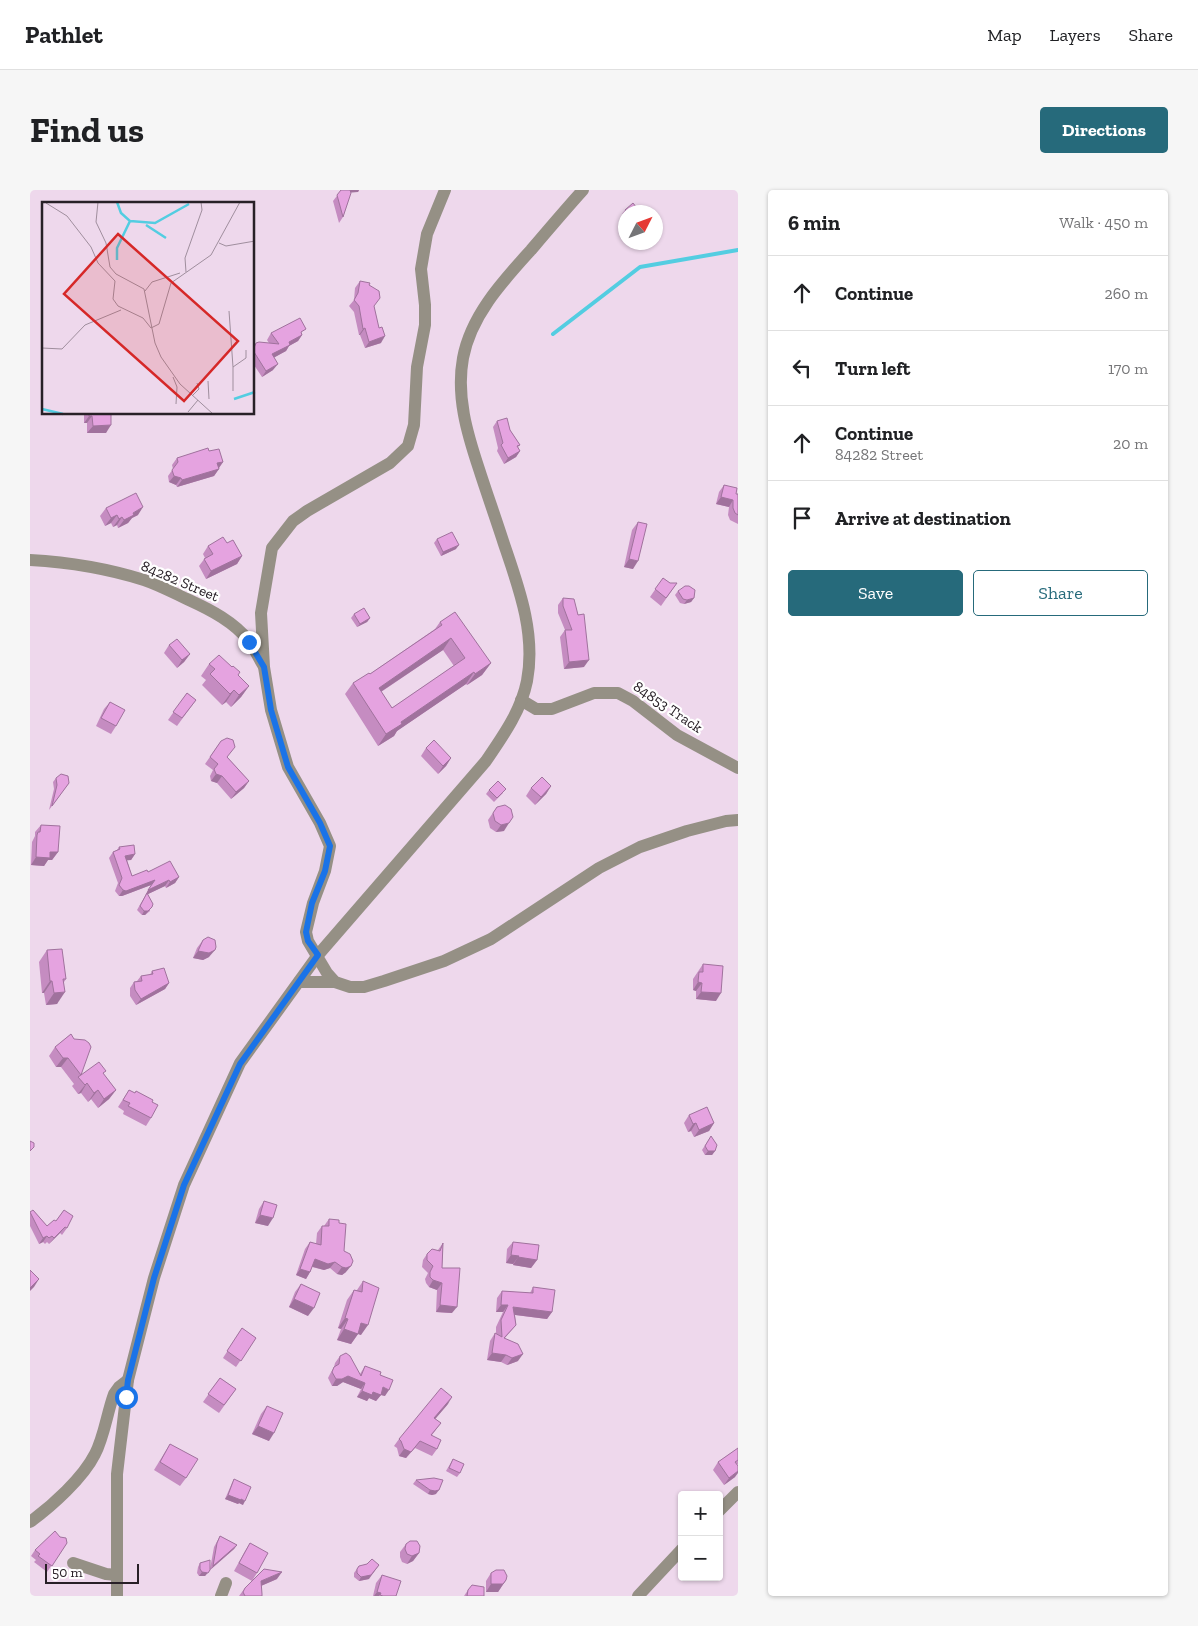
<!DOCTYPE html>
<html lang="en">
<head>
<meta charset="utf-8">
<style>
  body { margin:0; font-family:"Zilla Slab",serif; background:#f6f6f6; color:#202124 }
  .controls { position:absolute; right:15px; bottom:15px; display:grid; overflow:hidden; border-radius:5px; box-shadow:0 1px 4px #0004 }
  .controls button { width:45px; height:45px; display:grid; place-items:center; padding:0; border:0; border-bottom:1px solid #e0e0e0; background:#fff; color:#202124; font:25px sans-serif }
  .compass { position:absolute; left:588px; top:15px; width:45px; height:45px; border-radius:50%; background:#fff; box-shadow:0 1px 4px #0004; rotate:48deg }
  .scale { position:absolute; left:15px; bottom:12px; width:94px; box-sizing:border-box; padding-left:5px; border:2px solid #282027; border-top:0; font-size:14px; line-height:18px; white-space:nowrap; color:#282027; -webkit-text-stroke:4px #fff; paint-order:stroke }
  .stop { position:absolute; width:15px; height:15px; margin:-11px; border:4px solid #1a73e8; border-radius:50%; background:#fff }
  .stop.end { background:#1a73e8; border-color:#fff; box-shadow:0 1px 5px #0008 }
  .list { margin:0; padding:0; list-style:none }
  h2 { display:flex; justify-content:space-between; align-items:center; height:65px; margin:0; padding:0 20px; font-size:21px }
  h2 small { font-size:16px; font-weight:400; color:#757577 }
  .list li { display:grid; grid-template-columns:32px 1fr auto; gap:15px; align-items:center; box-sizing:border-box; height:75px; padding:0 20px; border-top:1px solid #e0e0e0 }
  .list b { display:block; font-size:19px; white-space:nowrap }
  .list p { margin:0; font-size:16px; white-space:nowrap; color:#757577 }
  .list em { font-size:16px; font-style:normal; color:#757577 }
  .actions { display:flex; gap:10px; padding:15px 20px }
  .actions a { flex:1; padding:11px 0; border:1px solid #266a7b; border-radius:5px; text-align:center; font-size:18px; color:#266a7b }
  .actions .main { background:#266a7b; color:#fff }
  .icon { flex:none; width:28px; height:28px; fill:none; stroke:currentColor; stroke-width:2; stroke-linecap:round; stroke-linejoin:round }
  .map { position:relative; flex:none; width:708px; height:1406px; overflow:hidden; border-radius:5px }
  header { display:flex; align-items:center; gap:30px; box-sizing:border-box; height:70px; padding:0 25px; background:#fff; border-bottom:1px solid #e0e0e0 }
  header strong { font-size:24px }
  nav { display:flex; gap:28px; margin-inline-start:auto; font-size:18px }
  .intro { display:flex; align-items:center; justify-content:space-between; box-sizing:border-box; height:120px; padding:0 30px }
  h1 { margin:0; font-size:35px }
  .button { padding:12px 22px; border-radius:5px; background:#266a7b; color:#fff; font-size:18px; font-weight:700 }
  main { display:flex; gap:30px; padding:0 30px }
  aside { flex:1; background:#fff; border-radius:5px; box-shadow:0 1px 4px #0004 }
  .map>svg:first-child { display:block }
</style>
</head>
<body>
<header>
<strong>Pathlet</strong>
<nav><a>Map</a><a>Layers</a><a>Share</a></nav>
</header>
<div class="intro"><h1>Find us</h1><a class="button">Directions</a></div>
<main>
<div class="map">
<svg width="708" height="1406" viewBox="0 0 708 1406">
  <rect width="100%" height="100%" fill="#eed8ec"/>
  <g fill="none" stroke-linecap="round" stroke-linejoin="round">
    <path stroke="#53cde1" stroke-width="4" d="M523,144l87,-67 98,-17"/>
    <g stroke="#959085" stroke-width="12">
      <path d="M415,0l-18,44 -6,35 4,36v20l-8,42 -3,58 -6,21 -18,17 -83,48 -14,10 -21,27 -11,65 3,54 7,43 17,57 32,56 10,23 -5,25 -12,32 -7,29 2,9 19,32 8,9 15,5h14l20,-6 60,-20 47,-22 108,-71 41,-21 47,-16 39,-10 12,-1"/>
      <path d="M0,370c36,2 79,9 114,20 15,5 30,13 45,20 22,10 45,22 60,41 5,7 9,16 14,24"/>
      <path d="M491,510l15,9h16l42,-16h24l15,8 44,34 61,33"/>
      <path d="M269,792h36"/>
      <path d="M689,1321l19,-19"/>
      <path d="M0,1332c22,-16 53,-44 65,-68 9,-17 12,-41 19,-60l5,-7 9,-7"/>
      <path d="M43,1373l33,11 11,1"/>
      <path d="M87,1406v-122l11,-94 26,-102 30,-93 56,-122 78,-108 168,-194c17,-25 35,-50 41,-80 9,-47 -8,-93 -23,-137 -8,-25 -17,-50 -25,-75 -12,-36 -23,-73 -16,-111 8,-43 40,-77 68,-108 17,-20 34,-40 52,-60"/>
      <path d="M191,1406l5,-13"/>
      <path d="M608,1406l44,-47"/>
    </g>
  </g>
  <g fill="#c58cc1" fill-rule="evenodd">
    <path d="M310,0h19l-1,2h-7l-8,25 -4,6 -6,-22 7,-9z"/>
    <path d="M595,20l15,2h-14v6l-4,-4z"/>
    <path d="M330,91l9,4 5,21 7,37 -16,5 -5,-13h-1l-5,-23 -5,-6 5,-6 1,-12z"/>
    <path d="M241,143l31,1v1l-4,6 -9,5 -3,5 -12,6 -1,13 -11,7 -8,-12v-17l15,-5 -2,-3z"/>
    <path d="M54,224h27l-5,19h-19v-10h-3z"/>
    <path d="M467,231l13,9 10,15 -2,2 2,4 -4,6 -12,7 -7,-13 1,-3 -5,-21z"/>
    <path d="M179,261l14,11 -9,14 -37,11 -1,-2 -7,-3 -1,-6 5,-7 -1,-4 5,-7z"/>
    <path d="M694,295l12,9h2v30l-8,-4 -2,-5 1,-8 -13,-3 3,-12z"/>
    <path d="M76,318l32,7 -6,3 -4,5 -10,5 -1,-3 -4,2 -2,-4 -6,3 -5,-10z"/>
    <path d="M608,332l-5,47 -9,-2 8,-37z"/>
    <path d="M407,349l19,10 -15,7 -7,-13z"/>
    <path d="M197,353l15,13 -5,8 -31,15 -7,-13 6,-8 -2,-4 5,-8z"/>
    <path d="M633,388l7,5h7l-16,23 -11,-9z"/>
    <path d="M648,401l16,7 -3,4 -7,2 -4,-1 -5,-8z"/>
    <path d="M533,408l15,17 6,52 -20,2 -4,-32 5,-7 -7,-17v-8z"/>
    <path d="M324,424l16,4 -3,4 -10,5 -6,-9z"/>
    <path d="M410,432l51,41 -9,12 -15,10 -1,-1 -69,47 -3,5 -16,10 -33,-52 8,-11 17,-9 65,-45zM413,460l11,16 -62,42 -11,-16z"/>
    <path d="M139,455l21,9 -6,8 -7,6 -13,-15z"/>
    <path d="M179,474l29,11 11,11 -8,11 -10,10 -5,-5 -4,3 -20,-20 4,-5 -5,-4z"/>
    <path d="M157,503l9,7 -19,26 -9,-6z"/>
    <path d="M80,512l6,24 -5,8 -15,-8 8,-17z"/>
    <path d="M191,551l7,17 21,23 -5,7 -13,11 -14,-16 -6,-2 -1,-5 3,-6 -8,-6z"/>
    <path d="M396,558l25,10 -5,8 -8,8 -17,-18z"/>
    <path d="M26,588l13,5 -20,27 5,-21 -1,-7z"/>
    <path d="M521,596l-5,8 -11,11 -9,-9 5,-8z"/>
    <path d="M459,600l14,3 -9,9 -8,-8z"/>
    <path d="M467,617l7,24 -8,1 -6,-4 -2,-8z"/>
    <path d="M11,635l17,27 -6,8h-4l-4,6 -13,-1 1,-23 3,-6v-4z"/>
    <path d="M89,657l16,7 -4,6h-4l5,16 16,-4 31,5 -4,6 -9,5 -1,-2 -17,8 2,17 -5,4h-3l-5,-5 8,-14 6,-11 -29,11h-3l-4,-5 3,-8 -9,-25 4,-6 4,-2z"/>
    <path d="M173,750l6,17 -6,3 -10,-2 4,-10z"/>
    <path d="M17,760l19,29 -2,3 -7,22 -11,1 -2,-12h-2l-3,-31z"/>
    <path d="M673,774l13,37 -20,-2v-8l-3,-1v-11z"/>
    <path d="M122,781l17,12 -4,6 -29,16 -6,-9v-8l4,-6 3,-1 4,-5 9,-1z"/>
    <path d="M41,844l10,41 22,-1 13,16 -7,9 -11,9 -7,-9 -3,3 -7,-9 -3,1 -6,-8 2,-2 -13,-17h-5l-7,-11 6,-9z"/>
    <path d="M99,900l23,12 -1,16 -5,8 -23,-12 1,-3 -6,-4z"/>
    <path d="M659,925l25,8 -5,8 -15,6 -3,-6 -3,1 -4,-9z"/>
    <path d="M681,946l4,15 -3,4h-7l-3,-5z"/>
    <path d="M234,1011l4,25 -13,-3 4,-14z"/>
    <path d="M3,1020l14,16 9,-5 8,-11 3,18 -5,7 -2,-2 -11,11 -2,-2 -2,2 -2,-2 -4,2 -9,-18v-13z"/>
    <path d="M299,1029l10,4 5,28 2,21 -4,3 -5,-1 -7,-6 -6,2 -12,-3 -2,5 -4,7 -10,-4 9,-26 5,-7 6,2 1,-11 5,-7h2z"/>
    <path d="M483,1052l24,18 -6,8 -18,-3v-1l-7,-1 1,-14z"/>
    <path d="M413,1053l-1,25 10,45 -16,-1 1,-22 -8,-3 -3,-4 -1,-4 3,-6 -6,-6 1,-7 4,-6 11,-4z"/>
    <path d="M333,1091l-2,54 -3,-1 -7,10 -14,-4 4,-11 -3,-1 9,-28 7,-10h3z"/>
    <path d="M271,1094l7,32 -19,-9 6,-15z"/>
    <path d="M503,1097l19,25 -5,7 -32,-4 1,10 -11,13 13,23 -11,4 -6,-3 -14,-2 3,-19 5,-8 1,1v-7l7,-15h-7l1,-14 5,-7 28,2z"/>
    <path d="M212,1138l14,10 -20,29 -13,-9z"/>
    <path d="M310,1166l20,18 5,-8 15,9 5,21 -4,-1 -5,6 -7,-3 -2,3 -10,-4 4,-8 -18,-7 -6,4h-5l-4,-8 2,-4 4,-7 1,-4z"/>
    <path d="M190,1188l16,11 -17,24 -16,-11z"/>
    <path d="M418,1214l-13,15 6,4 -9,12 5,14 -5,7 -17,-8 -9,10 -7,-2 -2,-8 -3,-2 5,-7z"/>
    <path d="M237,1216l2,35 -17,-7 9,-20z"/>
    <path d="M140,1254l16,34 -6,8 -26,-16 11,-18z"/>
    <path d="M708,1258v16l-1,1 -2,12 -11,8 -11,-15 5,-8z"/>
    <path d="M423,1269l7,14 -3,4 -11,-6z"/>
    <path d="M204,1289l9,26 -4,-2 -1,1 -13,-5 7,-16z"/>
    <path d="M386,1290l20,14 -4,1 -4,-1 -15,-10z"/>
    <path d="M190,1346l17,9 -3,4 -24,21 -5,6h-6l-2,-3 1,-6 2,-4 10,6 4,-22z"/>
    <path d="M37,1353l-20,29 -13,-10 2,-2 -5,-4 4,-6z"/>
    <path d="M220,1353l7,30 -5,8 25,-2 -16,7 1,10h-23l6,-8 7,-7 -18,-10 11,-20z"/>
    <path d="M376,1354l13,9 -6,8 -6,3 -5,-2 -2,-5v-5z"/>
    <path d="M329,1376l10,13 -10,2 -5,-4v-4z"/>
    <path d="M461,1383l15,7 -8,12h-12v-11z"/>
    <path d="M352,1385l14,21h-23l3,-13z"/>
    <path d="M438,1400l16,6h-20z"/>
  </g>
  <g fill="#a0729d">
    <path d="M317,0h12l-1,2 -12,1z"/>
    <path d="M335,138l-5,7h-1l4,-6z"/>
    <path d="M272,145l-4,6 -9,5 -3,5 -18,10 4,-7 17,-12z"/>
    <path d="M355,146l-4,7 -16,5 4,-6z"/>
    <path d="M248,174l-5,6 -11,7 4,-6z"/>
    <path d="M59,226h3l-5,7h-3z"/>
    <path d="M81,235l-5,8h-19l6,-7z"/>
    <path d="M490,261l-4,6 -12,7 4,-6z"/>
    <path d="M193,272l-5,7 -1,-6z"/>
    <path d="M189,279l-5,7 -37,11 5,-7z"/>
    <path d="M144,286l7,2 -5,7 -7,-3z"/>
    <path d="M691,307l12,3 -4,7 -13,-3z"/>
    <path d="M113,317l-5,8 -6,3 -4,5 -10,5 6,-8 9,-7z"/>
    <path d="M87,325l-6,8 -6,3 6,-8z"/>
    <path d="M92,327l-5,8 -4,2 6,-8z"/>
    <path d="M429,355l-3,4 -15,7 2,-4z"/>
    <path d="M212,366l-5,8 -31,15 5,-8z"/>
    <path d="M599,369l9,2 -5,8 -9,-2z"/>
    <path d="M664,408l-3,4 -7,2 3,-4z"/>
    <path d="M340,428l-3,4 -10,5 3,-3z"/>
    <path d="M421,448l-8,12 -73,49 9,-11z"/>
    <path d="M160,464l-6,8 -7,6 5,-8z"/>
    <path d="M559,470l-5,7 -20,2 5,-7z"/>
    <path d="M461,473l-9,12 -15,10 8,-11z"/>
    <path d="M444,482l-8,12 -69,47 -3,5 -16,10 8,-12 15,-12z"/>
    <path d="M219,496l-8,11 -10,10 8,-12z"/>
    <path d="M204,500l-8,12 -4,3 8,-11z"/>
    <path d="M421,568l-5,8 -8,8 5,-8z"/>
    <path d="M186,584l6,2 -5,7 -6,-2z"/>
    <path d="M219,591l-5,7 -13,11 5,-7z"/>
    <path d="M521,596l-5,8 -11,11 6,-8z"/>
    <path d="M479,633l-5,8 -8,1 5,-7z"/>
    <path d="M20,662h8l-6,8h-4l-4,6 -13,-1 5,-8z"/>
    <path d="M105,664l-4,6 -10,1 4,-5z"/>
    <path d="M149,687l-4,6 -9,5 4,-6z"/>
    <path d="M125,690l-4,5 -29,11h-3l4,-6z"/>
    <path d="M139,690l-4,6 -19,9 1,-2 -2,3 3,-6z"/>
    <path d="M122,717l-7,8h-3l2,-4z"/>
    <path d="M185,760l-6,7 -6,3 -10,-2 5,-7z"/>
    <path d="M20,791h2l-8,12h-2z"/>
    <path d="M668,792l4,1 -6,8 -3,-1z"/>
    <path d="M139,793l-4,6 -29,16 5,-6z"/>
    <path d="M35,802l-8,12 -11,1 8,-12z"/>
    <path d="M671,802l20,1 -5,8 -20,-2z"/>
    <path d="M33,868h5l-7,9h-5z"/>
    <path d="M57,893l-6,10 -3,1 7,-9z"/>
    <path d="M68,900l-7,9 -3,3 6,-9z"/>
    <path d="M86,900l-7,9 -11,9 6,-9z"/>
    <path d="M666,933l-5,8 -3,1 5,-8z"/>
    <path d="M684,933l-5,8 -15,6 5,-7z"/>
    <path d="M678,961h7l-3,4h-7z"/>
    <path d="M230,1025l13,3 -5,8 -13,-3z"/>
    <path d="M35,1037l-5,6 -11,11 5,-6z"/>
    <path d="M17,1046l-4,6 -4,2 4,-6z"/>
    <path d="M481,1065l8,1 -6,8 -7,-1z"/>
    <path d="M488,1067l19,3 -6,8 -18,-3z"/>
    <path d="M285,1069l20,3 -5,6 -6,2 -14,-4z"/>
    <path d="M321,1076l-5,6 -4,3 -5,-1 5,-7z"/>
    <path d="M270,1079l10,3 -4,7 -10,-4z"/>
    <path d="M9,1089l-5,8 -4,4v-3z"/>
    <path d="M403,1090l9,3 -5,7 -8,-3z"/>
    <path d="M264,1109l20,9 -6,8 -19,-9z"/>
    <path d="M410,1115l17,2 -5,6 -16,-1z"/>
    <path d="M471,1115h7l-5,7h-7z"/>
    <path d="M483,1117l39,5 -5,7 -39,-5z"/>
    <path d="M315,1128l3,1 -7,10 -3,-1z"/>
    <path d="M331,1133l7,2 -7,10 -3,-1 -7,10 -14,-4 7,-11z"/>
    <path d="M462,1163l14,2 -5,7 -14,-2z"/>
    <path d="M493,1164l-5,7 -11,4 5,-7z"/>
    <path d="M318,1186l17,7 -4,6 -18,-7 -6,4h-5l4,-7z"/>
    <path d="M353,1197l6,3 -4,6 -4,-1 -5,6 -7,-3 -2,3 -10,-4 5,-6 11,1z"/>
    <path d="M422,1207l-4,7 -18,21 4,-7z"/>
    <path d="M228,1236l16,7 -5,8 -17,-7z"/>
    <path d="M390,1251l-14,17 -7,-2 5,-7z"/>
    <path d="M708,1281v2l-3,4 -11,8 5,-7z"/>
    <path d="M400,1300h9l-3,4 -4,1 -4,-1z"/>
    <path d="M198,1305l13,4 4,2 -2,4 -4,-2 -1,1 -13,-5z"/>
    <path d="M207,1355l-3,4 -24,21 3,-4z"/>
    <path d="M389,1363l-6,8 -6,3 5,-8z"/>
    <path d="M349,1375l-10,14 -10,2 2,-4z"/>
    <path d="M180,1380l-5,6h-6l3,-4z"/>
    <path d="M252,1382l-5,7 -21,9 5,-7z"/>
    <path d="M476,1390l-8,12h-12l5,-8z"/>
    <path d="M347,1402l4,1 -2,3h-5z"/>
  </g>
  <g fill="#e5a3e0" stroke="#a0729d" fill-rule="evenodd">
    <path d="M311,0h9l1,3 -8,24 -6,-22z"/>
    <path d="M603,13l7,9h-13l-2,-2z"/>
    <path d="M330,91l10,2 -1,2 10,6 1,7 -6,8 5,22 3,-1 3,9 -16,6 -4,-14 -2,1 -4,-23 -5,-6 4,-7z"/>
    <path d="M270,128l6,11 -5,3 1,3 -13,7 1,3 -18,9 6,10 -12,7 -12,-19v-4l2,-5 3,-1 20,2 -8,-11z"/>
    <path d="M59,224h22v11l-18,1 -1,-10h-3z"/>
    <path d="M477,228l3,12 10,15 -3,1 3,5 -12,7 -7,-13 2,-2 -6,-22z"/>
    <path d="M178,258l1,3 10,-2 4,13 -6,1 2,6 -37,11 -1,-2 -7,-2 -2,-6 6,-8 -1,-4z"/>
    <path d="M694,295l13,3 -1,6h2v21l-3,-2 -2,-5v-8l-12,-3z"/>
    <path d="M106,303l7,14 -10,6 1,2 -10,5 -2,-3 -3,2 -2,-4 -6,3 -5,-10z"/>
    <path d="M608,332l9,2 -9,37 -9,-2z"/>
    <path d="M422,342l7,13 -16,7 -6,-13z"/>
    <path d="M193,347l4,6 6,-3 9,16 -31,15 -7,-12 9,-5 -5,-8z"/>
    <path d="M633,388l7,5h7l-11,15 -11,-9z"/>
    <path d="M655,396h4l6,4 -1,8 -7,2 -4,-1 -5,-8z"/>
    <path d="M533,408l11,1 4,16 6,-1 5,46 -20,2 -4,-32h7l-9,-24z"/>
    <path d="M334,418l6,10 -10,6 -6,-10z"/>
    <path d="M425,422l36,51 -16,11 -1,-2 -73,50 1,2 -16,10 -33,-51 16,-10 1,1 72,-49 -2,-3zM421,448l14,20 -73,50 -13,-20z"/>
    <path d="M147,449l13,15 -8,6 -13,-15z"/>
    <path d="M189,465l13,12 1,-1 7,6 -2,3 11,11 -10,9 -5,-5 -4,4 -20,-20 5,-5 -6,-5z"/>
    <path d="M157,503l9,7 -14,18 -9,-6z"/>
    <path d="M80,512l15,8 -9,16 -15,-8z"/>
    <path d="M197,548l6,2 2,7 -8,10 22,24 -13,11 -14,-16 -6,-2 -2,-5 4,-5 -8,-7 11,-16z"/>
    <path d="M404,550l17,18 -8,8 -17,-18z"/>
    <path d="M31,584l7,2 1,7 -17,23 5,-21 -1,-7z"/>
    <path d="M512,587l9,9 -10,11 -10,-9z"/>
    <path d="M468,591l8,8 -9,9 -8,-8z"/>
    <path d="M475,615l6,4 2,8 -4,6 -8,2 -6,-4 -2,-8 4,-6z"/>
    <path d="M11,635l19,1 -2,26h-8v6l-14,-1 1,-22 1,-3h2z"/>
    <path d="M104,655l1,9 -10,2 7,20 15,-6 1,2 22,-11 9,16 -9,5 -1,-2 -21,10 7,-10 -29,11 -3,-1 -4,-5 3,-7 -9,-26 7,-3 -1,-2z"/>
    <path d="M117,703l6,11 -1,3 -4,4h-4l-4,-5z"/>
    <path d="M178,747l7,3 1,7 -1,3 -6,3 -11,-2 5,-11z"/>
    <path d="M32,759l4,30h-3l2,13 -11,1 -2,-12h-2l-3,-31z"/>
    <path d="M673,774l20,2 -2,27 -20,-1 1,-9 -4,-1 1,-10h4z"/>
    <path d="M134,778l5,15 -28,16 -6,-9 -1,-8 8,-1 -1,-5 12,-2 -1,-3z"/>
    <path d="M41,844l3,5 11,1 4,3 2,4 -10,28 18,-13 7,9 -3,2 13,17 -12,9 -6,-9 -4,3 -7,-10 -2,2 -7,-8 3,-2 -13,-17h-5l-8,-11z"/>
    <path d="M99,900l6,3 1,-2 17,9 -1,2 6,3 -7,13 -23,-12 2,-3 -7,-3z"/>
    <path d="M677,917l7,16 -15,7 -3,-7 -3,1 -4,-9z"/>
    <path d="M681,946l6,9 -2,6h-7l-3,-5z"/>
    <path d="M0,951l4,2v4l-4,4z"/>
    <path d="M234,1011l13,4 -4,13 -13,-3z"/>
    <path d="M3,1020l14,16 7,-6 2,1 8,-11 9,6 -6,12 -2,-1 -11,11 -2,-2 -3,2 -2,-2 -4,2 -13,-26z"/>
    <path d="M299,1029l10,1v3l7,1 -2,27 6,3 3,7 -2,5 -5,2 -4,-1 -7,-5 -7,2 -13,-5 -5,13 -10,-3 10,-27 11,3 1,-19h7z"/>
    <path d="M483,1052l26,3 -2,15 -19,-3 1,-1 -8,-1z"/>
    <path d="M413,1053l-1,25h18l-3,39 -17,-2 2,-22 -9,-3 -3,-3v-5l3,-6 -6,-6v-6l5,-5 8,2z"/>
    <path d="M0,1080l9,9 -9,9z"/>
    <path d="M333,1091l16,7 -11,37 -7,-2 -3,11 -14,-5 4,-10 -3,-1 9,-28 8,2z"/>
    <path d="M271,1094l19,9 -6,15 -20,-9z"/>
    <path d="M503,1097l22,3 -3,22 -39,-5 3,18 -12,13 14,6 5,10 -11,4 -6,-3 -14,-2 3,-20 7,4 -1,-17 7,-15h-7l1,-14 31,2z"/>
    <path d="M212,1138l14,10 -15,23 -14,-10z"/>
    <path d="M316,1163l4,3 11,20 4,-10 16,6 -1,3 13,5 -4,10 -6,-3 -2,8 -8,-3 -1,3 -10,-4 3,-8 -17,-7 -6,3h-6l-4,-7 2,-5 5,-3 1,-8z"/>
    <path d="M190,1188l16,11 -12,16 -16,-11z"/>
    <path d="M411,1198l11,9 -18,21 7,5 -10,12 10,5 -4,9 -17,-8 -9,11 -7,-3 -3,-8 -2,-2z"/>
    <path d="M237,1216l16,7 -9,20 -16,-7z"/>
    <path d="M140,1254l28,15 -12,19 -26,-16z"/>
    <path d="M708,1258v12l-3,2 3,4v5l-9,7 -11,-16z"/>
    <path d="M423,1269l11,5 -4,9 -11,-5z"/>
    <path d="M404,1288l9,2 -4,10 -4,1 -5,-1 -14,-10z"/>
    <path d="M204,1289l17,8 -6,14 -4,-2v1l-13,-5z"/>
    <path d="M25,1341l5,6 6,1 1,5 -15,23 -14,-10 2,-2 -5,-4z"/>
    <path d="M190,1346l17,9 -24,21 4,-23z"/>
    <path d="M380,1351h7l3,5 -1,7 -7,3 -5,-2 -2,-5 1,-5z"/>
    <path d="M220,1353l18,10 -11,20 -18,-10z"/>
    <path d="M342,1369l7,6 -8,10 -10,2 -4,-4v-4l2,-3 8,-2z"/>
    <path d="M180,1370v10l-2,3 -6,-1 -2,-3v-6z"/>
    <path d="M234,1379l18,3 -21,9 1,13v2h-17l-2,-4 2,-4z"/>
    <path d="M466,1380h8l3,6 -1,4 -3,4h-12v-11z"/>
    <path d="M352,1385l19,6 -5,15h-13l-3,-1 1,-2 -4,-1z"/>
    <path d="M442,1395l12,2v9h-17l1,-6z"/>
  </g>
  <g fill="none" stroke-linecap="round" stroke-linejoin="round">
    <path stroke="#1a73e8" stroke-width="6" d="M96,1207l2,-17 26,-102 30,-93 56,-121 78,-109 -10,-14 -2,-9 6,-29 13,-32 5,-25 -10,-23 -32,-56 -17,-57 -7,-43 -15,-25"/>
  </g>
  <g text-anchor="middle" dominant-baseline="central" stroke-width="4.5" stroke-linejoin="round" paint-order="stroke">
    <g font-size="15" fill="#282027" stroke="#fff">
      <text transform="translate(150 391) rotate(23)">84282 Street</text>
      <text transform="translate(638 517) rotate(34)">84853 Track</text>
    </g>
  </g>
  <g transform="translate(12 12)">
    <rect width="212" height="212" fill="#eed8ec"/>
    <path fill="none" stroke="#53cde1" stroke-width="2.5" d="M88,19l25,2 34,-19M104,23l20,13M75,58v-12l13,-27 -9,-8 -4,-11M192,197l21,-7M0,207l21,5"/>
    <path fill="none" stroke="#9f8e9d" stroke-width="1" d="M56,0l-2,20 10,21 4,24 6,7 28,15 11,54 6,14 19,27 33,30M4,1l21,13 24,31 7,16 17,18 -2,18 5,7 25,12 8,10M177,41l7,3 29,-5M144,70l-1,-14 17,-48 -1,-8M103,89l7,-9 28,-9M187,109l4,56M109,126l8,-4 12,-41 40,-28 29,-53M0,146l20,1 23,-24 36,-15M131,175l4,10 -1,17M166,179l1,18M191,189v-24l13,-9v-8M150,194l7,-7 -2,-6M146,210l10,-12"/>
    <path fill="#d62828" fill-opacity="0.15" stroke="#d62828" stroke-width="2.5" d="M76,32l120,107 -54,60 -120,-107z"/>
    <rect width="212" height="212" fill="none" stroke="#282027" stroke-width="2.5"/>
  </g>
</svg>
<div class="controls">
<button>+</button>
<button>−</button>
</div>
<svg class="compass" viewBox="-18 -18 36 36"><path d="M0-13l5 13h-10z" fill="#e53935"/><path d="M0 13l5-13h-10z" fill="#757577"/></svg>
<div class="scale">50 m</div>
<div class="stop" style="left:96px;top:1207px"></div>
<div class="stop end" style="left:219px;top:452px"></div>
</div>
<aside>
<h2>6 min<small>Walk · 450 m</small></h2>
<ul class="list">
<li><svg class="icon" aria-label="ahead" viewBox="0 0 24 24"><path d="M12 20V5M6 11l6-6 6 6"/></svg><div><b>Continue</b></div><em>260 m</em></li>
<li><svg class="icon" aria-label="left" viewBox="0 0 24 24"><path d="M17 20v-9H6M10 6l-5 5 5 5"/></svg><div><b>Turn left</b></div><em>170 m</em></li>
<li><svg class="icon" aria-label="ahead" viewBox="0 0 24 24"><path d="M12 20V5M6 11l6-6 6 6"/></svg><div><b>Continue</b><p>84282 Street</p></div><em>20 m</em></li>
<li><svg class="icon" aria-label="arrive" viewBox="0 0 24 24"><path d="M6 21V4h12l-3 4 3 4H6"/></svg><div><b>Arrive at destination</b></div></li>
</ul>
<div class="actions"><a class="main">Save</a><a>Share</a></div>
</aside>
</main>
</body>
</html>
